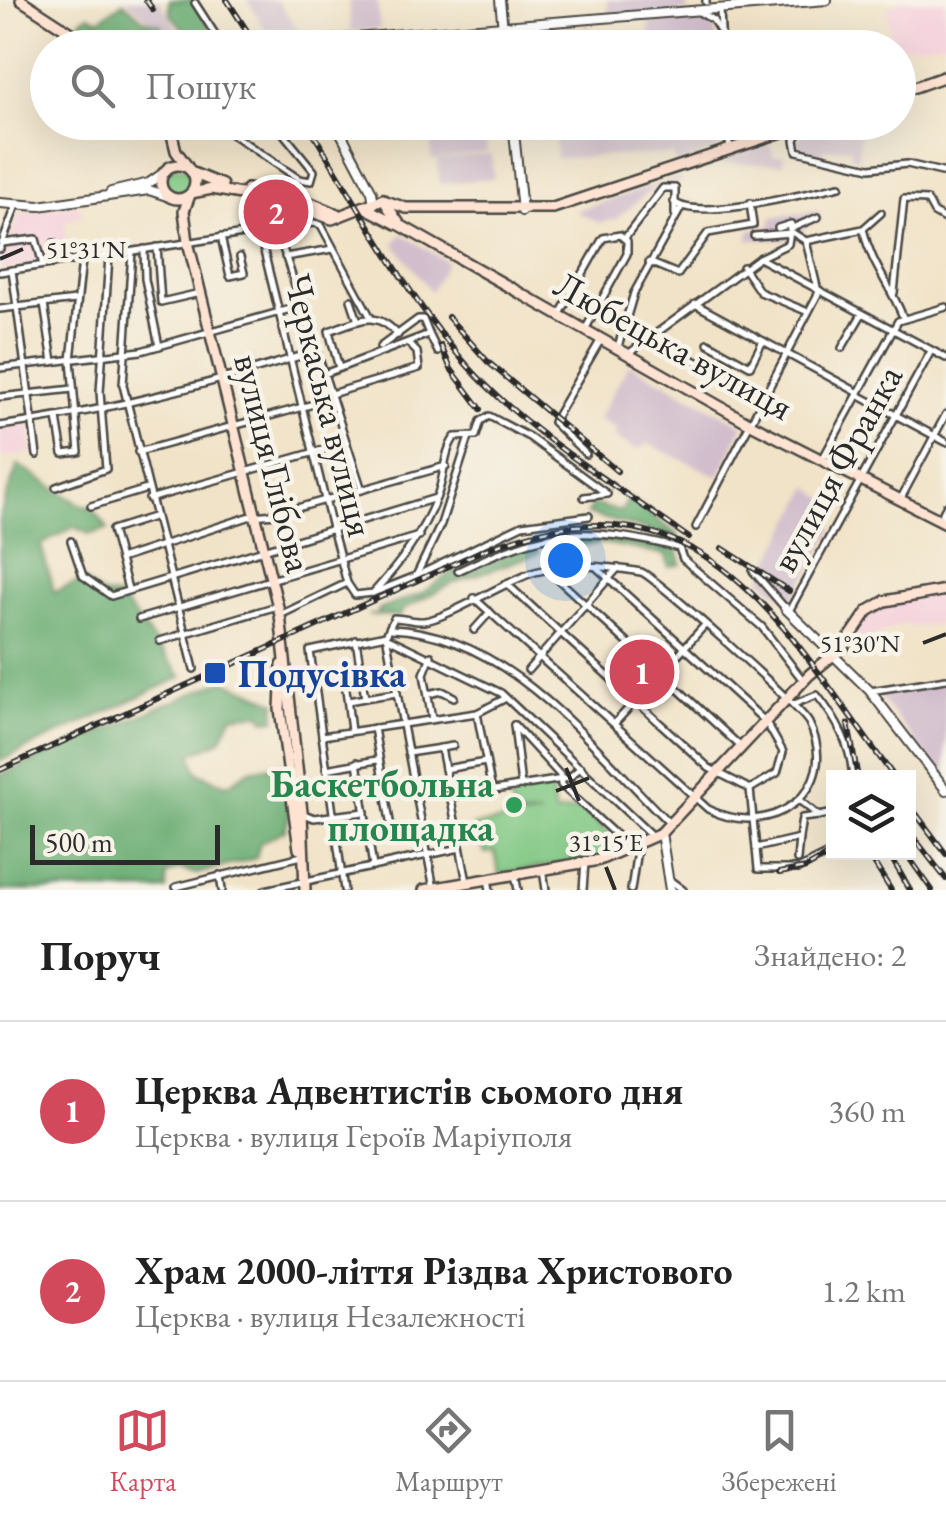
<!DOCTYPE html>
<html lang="uk">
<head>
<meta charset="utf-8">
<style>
  body { margin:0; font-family:"EB Garamond",serif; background:#f6f6f6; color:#222 }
  .controls { position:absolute; right:30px; bottom:30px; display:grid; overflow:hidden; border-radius:0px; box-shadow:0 10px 40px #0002 }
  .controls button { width:90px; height:90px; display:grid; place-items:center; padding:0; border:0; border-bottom:2px solid #e0e0e0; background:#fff; color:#222; font:50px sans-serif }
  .scale { position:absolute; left:30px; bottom:25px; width:190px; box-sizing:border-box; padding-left:10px; border:5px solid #2b2b2b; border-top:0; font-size:28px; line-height:35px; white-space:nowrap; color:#2b2b2b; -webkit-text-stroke:8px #f7f3e8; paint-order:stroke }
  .you { position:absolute; left:565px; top:560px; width:35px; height:35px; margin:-25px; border:8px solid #fff; border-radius:50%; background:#1a73e8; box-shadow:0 0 0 15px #1a73e833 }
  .badge { display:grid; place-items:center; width:65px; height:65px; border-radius:50%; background:#d1495b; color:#fff; font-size:32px; font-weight:700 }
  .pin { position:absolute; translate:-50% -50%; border:5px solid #fff; box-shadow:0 2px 10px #0006 }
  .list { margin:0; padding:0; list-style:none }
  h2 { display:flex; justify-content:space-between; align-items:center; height:130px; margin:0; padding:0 40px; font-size:42px }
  h2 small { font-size:32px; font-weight:400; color:#767676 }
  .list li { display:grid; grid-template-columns:65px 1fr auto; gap:30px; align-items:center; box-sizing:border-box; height:180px; padding:0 40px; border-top:2px solid #e0e0e0 }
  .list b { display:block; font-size:38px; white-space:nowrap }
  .list p { margin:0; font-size:32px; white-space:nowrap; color:#767676 }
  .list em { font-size:32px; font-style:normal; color:#767676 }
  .icon { flex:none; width:55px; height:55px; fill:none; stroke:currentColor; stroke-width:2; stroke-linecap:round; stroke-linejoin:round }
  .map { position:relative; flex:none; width:946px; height:890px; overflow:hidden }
  .search { position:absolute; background:#fff; box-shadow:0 10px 40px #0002; left:30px; right:30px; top:30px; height:110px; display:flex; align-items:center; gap:25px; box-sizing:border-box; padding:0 35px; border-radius:55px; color:#767676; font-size:38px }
  .sheet { height:490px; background:#fff }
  nav { display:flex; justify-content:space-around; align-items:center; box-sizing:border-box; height:140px; border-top:2px solid #e0e0e0; background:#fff; font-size:28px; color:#767676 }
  nav a { display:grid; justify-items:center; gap:5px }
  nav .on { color:#d1495b }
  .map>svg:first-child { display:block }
</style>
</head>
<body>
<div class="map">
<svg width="946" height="890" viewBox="0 0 946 890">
  <rect width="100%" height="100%" fill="#f7f3e8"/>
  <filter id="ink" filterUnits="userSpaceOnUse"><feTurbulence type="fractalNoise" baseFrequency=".01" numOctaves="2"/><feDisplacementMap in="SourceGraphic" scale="20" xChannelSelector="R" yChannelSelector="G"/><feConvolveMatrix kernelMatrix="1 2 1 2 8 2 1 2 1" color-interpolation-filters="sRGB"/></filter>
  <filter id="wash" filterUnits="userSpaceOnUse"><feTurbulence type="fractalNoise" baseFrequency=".0048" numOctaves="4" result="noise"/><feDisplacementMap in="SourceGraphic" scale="40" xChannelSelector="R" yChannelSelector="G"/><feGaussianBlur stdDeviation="2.25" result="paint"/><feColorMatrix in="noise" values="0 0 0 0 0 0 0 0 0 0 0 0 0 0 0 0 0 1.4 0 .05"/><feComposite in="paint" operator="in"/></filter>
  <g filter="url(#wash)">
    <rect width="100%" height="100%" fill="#f1e3c8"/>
    <g fill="#f5cfdb">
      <path d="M900,0h46v42l-54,5 -5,-38z"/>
      <path d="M80,204l2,13 -18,4 6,39 -70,10v-16l21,-43z"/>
      <path d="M30,423l2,30 -32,5v-31z"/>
      <path d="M946,593v30l-37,4 -3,-5 -44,20h-10l12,-23 19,-14z"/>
    </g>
    <g fill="#d1bdcc">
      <path d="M126,0h33l18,29 -5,9z"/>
      <path d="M248,0h29l28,41 -30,6z"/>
      <path d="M348,0h29l3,29 -29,3z"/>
      <path d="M607,0h76l6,11 -80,7z"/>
      <path d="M707,17l8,10 2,20h-66l-2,-26z"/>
      <path d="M590,27l1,20h-81l-1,-13z"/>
      <path d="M496,33l1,14h-68v-7z"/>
      <path d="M723,122l1,21 -5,5 -43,18 -3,-12 -117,4 -1,-22 23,-1v-12z"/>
      <path d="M431,123h61l-7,5 2,24 -56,8z"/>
      <path d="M824,123h37l-3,35 -7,-1v-10l-27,2 -5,8 -20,-7 -2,-10 6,-11z"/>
      <path d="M770,143l3,13 11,-1 -1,9 -65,-1z"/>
      <path d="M491,154l3,24 -54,6 -3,-24z"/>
      <path d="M680,177l1,4 -30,9 -35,29 -17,4 -24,-12z"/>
      <path d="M818,211l4,9 -18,8 -6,12h-50l2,-10 20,-4 2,-9z"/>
      <path d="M402,234l45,28 -16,30 -37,-49z"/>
      <path d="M629,364l114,61 -24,52 -70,-33 -13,6 -22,-13 3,-7 -19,-11z"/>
      <path d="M810,486l20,18 -9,16 13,8 -44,76 -29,-25z"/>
      <path d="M946,681v99l-67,-84z"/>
    </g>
    <g fill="#80c783" stroke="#567957" stroke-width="2.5">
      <circle cx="178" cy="182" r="15"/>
      <path d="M551,786l4,27 27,-4 43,37 -27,12 -99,16 -4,-22 -10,1 -12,-27 67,-11 -24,2 -8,-24z"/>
    </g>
    <g fill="#68ac71" stroke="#4a6c4e" stroke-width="2.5">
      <path d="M169,0h23l30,47h-22l-30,-33z"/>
      <path d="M123,2l21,18 17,5 -2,6 14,10 6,-10 2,16h-28l-4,-10 -5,10h-32l-28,-16 -3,-11 8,-5 10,5z"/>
      <path d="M18,465l65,41 9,1 16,22 -18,5 -16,-7 -33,18 13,47 29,-12 19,15 18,3 62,79 -182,84v-247z"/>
      <path d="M629,498l49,37 -1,3 -90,-24 5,-10 29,8z"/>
      <path d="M599,536l78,13 4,15 -12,3 -3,-12 -61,-12 -56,4 -4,-6z"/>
      <path d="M534,544l5,9 -86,30 -49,26 -4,7 -32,-1h11l-1,-5 43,-16 33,-23 8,3z"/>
      <path d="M224,680l52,22 -1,17 -9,1 -6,-7 -28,3 -11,24 -30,14 6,18 30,13 23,-15 33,-6 7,50 -5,16 -25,13 -4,15 -59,16 -18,-5 -13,6 1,15h-167v-115z"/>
    </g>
  </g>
  <g filter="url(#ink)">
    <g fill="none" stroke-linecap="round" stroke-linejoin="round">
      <defs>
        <g id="minor">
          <path d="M706,0v2"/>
          <path d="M195,3l29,45"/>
          <path d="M720,11l2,37"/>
          <path d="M699,12l14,8 6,10"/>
          <path d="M214,122l85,57 12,2 3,-10 -40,-49"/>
          <path d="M726,122l4,27"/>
          <path d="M801,127l-6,13 2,11 73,17 37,-4 39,9"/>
          <path d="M674,202c25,20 133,-9 166,-16"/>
          <path d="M276,227l86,263"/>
          <path d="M778,228l13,-4 -1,4"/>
          <path d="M790,229l28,-12"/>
          <path d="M863,229c9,38 26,53 40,88"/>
          <path d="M259,231l73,297 15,55 8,12 18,-2c28,-31 49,-58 64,-97 8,-19 6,-44 18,-59l21,-1 5,-15 8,-5 40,21 78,57 -23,3"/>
          <path d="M754,236l36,-3"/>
          <path d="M221,237l9,39 14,-3 -4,-16"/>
          <path d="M625,238l38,-50h12v26"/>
          <path d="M806,241l57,-12 18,-16"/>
          <path d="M806,241l12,50"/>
          <path d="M2,243l34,-4 7,26"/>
          <path d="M54,243l4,20"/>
          <path d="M157,247l4,55 39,-9"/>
          <path d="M0,249l16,-43"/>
          <path d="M144,249l1,30 14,67"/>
          <path d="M132,252l-9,133 71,284"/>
          <path d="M285,257l48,-8"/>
          <path d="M759,258l29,-14 2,-13 16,10"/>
          <path d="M649,262l29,12 30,-41 45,-8 -3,-22"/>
          <path d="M743,267l17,25 48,20"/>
          <path d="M12,270l25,185"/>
          <path d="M0,272l314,-49 7,2 49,91"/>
          <path d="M894,293l10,-94 23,1 7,13 12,7"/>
          <path d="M351,300l7,21"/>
          <path d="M44,304l9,58"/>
          <path d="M695,304l164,89"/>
          <path d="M0,309l76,-9"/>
          <path d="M560,314l43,-76 17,-3 7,6v13l-41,74"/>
          <path d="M708,343l42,23 13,-25"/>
          <path d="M380,347l38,-28h5l6,15"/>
          <path d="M842,348l20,-34"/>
          <path d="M617,350l17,-57 47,-85"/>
          <path d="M628,354l131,-96 187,100"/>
          <path d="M688,357l72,38"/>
          <path d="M0,368l141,-17 160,-45"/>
          <path d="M339,368l-10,-37c28,-10 47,-23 69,4"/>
          <path d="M324,374l105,-40 9,18"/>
          <path d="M331,394l88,-26 -2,-16 -8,-8"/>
          <path d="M858,395l88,47"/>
          <path d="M0,397l73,-8"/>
          <path d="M57,418l6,36 16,-2 -8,-92 11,-100"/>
          <path d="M0,426c108,-15 212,-42 316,-75"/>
          <path d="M138,452l194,-53"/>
          <path d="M586,454l-33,-32 47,-81"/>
          <path d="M823,458l75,-137 48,-14"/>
          <path d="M56,487l50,-18 -6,-77 9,-136"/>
          <path d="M149,499l198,-56"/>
          <path d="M900,500l46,-86"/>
          <path d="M91,506l56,-17"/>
          <path d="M940,520l6,-14"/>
          <path d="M696,527l123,-235"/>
          <path d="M71,541l12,35 28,20 325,-98"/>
          <path d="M120,559l131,-43 25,-2 170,-48"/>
          <path d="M596,567l170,155 17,30 -6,21 -27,16 -41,-21"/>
          <path d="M458,571c89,-43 127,-46 221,-23l4,11 79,68 40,52"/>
          <path d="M549,571l191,175"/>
          <path d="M753,571l32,37"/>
          <path d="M416,576l106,-51 67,-9"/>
          <path d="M507,584l201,183"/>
          <path d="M128,589l-16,-59 41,-13"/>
          <path d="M373,593l43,-17 25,-52 28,-87"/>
          <path d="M789,611l142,-260"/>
          <path d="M280,615l67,-32"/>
          <path d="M139,619l280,-83"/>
          <path d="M391,629c117,4 200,117 277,193"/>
          <path d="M474,630l16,-18"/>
          <path d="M388,638l113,55 150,142"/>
          <path d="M160,641l117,-35"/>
          <path d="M431,656l-7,18 8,45"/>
          <path d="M528,670l90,-102"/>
          <path d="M313,674l31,-1"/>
          <path d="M870,691l76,-12"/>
          <path d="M428,694l14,-3 12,6"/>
          <path d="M364,698l33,-5"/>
          <path d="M348,701l17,-3 -9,-58"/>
          <path d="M794,704l23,-9c20,25 34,50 36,83"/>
          <path d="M477,713l15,78"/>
          <path d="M614,724l91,-99"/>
          <path d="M514,725l46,50 1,10 68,62"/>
          <path d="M514,725l7,61"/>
          <path d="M374,728l18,105"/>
          <path d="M351,731l-7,-58 16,-3"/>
          <path d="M322,736l155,-23 29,-15"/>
          <path d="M441,748l12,-2"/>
          <path d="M408,753l33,-5 26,134"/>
          <path d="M357,762l16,105"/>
          <path d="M326,769l51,-9"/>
          <path d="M445,769l41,-7"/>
          <path d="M750,789l8,80h40l36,-18"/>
          <path d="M384,792l30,-6"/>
          <path d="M451,797l118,-19 12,-11"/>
          <path d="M799,800l20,16 15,-3"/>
          <path d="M304,814l10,4 51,-6"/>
          <path d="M370,835l51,-6"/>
          <path d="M799,838l3,-20 17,-2"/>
          <path d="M756,848l43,-10 -2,22"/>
          <path d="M543,870l3,20"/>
          <path d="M220,875l2,15"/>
          <path d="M515,875l3,15"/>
          <path d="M488,879l2,11"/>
          <path d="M671,881l12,9"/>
          <path d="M176,887l126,-31"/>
          <path d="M434,889l-48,-254 8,-17c10,0 21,4 30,3 25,-3 81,-40 111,-49 33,-9 73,-6 106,0 11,2 161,136 168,151 34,68 -40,118 -101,86l-234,-211"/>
          <path d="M265,890l195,-42"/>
          <path d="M344,890l-34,-239 76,-16"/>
          <path d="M583,890l2,-28"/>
          <path d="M631,890l7,-47"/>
        </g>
        <g id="tertiary">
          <path d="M500,0l5,48"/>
          <path d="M300,48l5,-5 25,-3 497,-40"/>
          <path d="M335,122l37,70 2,12"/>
          <path d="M513,122l9,89"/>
          <path d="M111,192l38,-9 13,-9"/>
          <path d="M0,203l39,3 110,-16 18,6"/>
          <path d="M785,608l85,83 76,99"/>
          <path d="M661,833l9,57"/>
        </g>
        <g id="secondary">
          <path d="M21,0l74,48"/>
          <path d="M898,93l48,-17"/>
          <path d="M169,122l7,29 11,15"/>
          <circle cx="178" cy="182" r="17"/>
          <path d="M193,173l29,12"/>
          <path d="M247,189l52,9 38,16"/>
          <path d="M191,193l21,-4 69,12 51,18 51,-20 17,26 349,198 197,100"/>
          <path d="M190,195l-6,16 4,31 92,373 22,197 3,78"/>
          <path d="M386,201l20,7h147l259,-86"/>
          <path d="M364,207l33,17"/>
          <path d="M282,665l-2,44 19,140"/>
          <path d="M424,890l175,-30 62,-27 148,-158 35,-29 24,-35 17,-10 61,-11"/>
        </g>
      </defs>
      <use href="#minor" stroke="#494743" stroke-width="10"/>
      <use href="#tertiary" stroke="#494743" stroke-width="12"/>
      <use href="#secondary" stroke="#494743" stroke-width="14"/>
      <use href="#minor" stroke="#fff" stroke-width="5"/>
      <use href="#tertiary" stroke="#fff" stroke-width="8"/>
      <use href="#secondary" stroke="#fee3d2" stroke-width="9"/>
      <defs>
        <g id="rail">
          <path d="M146,0l7,10"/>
          <path d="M227,0l31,48"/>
          <path d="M306,122c53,83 104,183 171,254 60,63 141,111 212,162"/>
          <path d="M448,317l40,45 129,109"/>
          <path d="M441,346l10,23 30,40"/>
          <path d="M722,548l67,43"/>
          <path d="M848,724l10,54"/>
          <path d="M0,770l484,-220c220,-89 298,77 411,228"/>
          <path d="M908,803l38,51"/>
          <path d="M908,830l38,49"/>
          <path d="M867,852l24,38"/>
          <path d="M888,852l22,38"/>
          <path d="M905,852l27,38"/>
          <path d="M779,873l27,-5 28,-16"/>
        </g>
      </defs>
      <use href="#rail" stroke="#2b2b2b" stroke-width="6"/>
      <use href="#rail" stroke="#f7f3e8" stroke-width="2.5" stroke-dasharray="8" stroke-linecap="butt"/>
    </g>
  </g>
  <path fill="none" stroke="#2b2b2b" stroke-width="4" d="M0,259l23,-10M923,643l23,-9M566,768l13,33M556,791l33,-13M606,867l9,23"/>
  <rect fill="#1a4fb4" stroke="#f7f3e8" stroke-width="4" x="203" y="661" width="24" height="24" rx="5"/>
  <circle fill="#2e9e5b" stroke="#f7f3e8" stroke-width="4" cx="514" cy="805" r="10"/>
  <g text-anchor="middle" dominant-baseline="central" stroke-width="9" stroke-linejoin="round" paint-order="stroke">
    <g font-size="38" fill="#2b2b2b" stroke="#f7f3e8">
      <text transform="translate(674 345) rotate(29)">Любецька вулиця</text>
      <text transform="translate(330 405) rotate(76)">Черкаська вулиця</text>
      <text transform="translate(274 463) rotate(76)">вулиця Глібова</text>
      <text transform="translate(836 468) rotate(-61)">вулиця Франка</text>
    </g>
    <g font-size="38" font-weight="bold" fill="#164399" stroke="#f7f3e8" text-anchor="start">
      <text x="238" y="673">Подусівка</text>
    </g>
    <g font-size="38" font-weight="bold" fill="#27864d" stroke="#f7f3e8" text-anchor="end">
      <text x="494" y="783">Баскетбольна<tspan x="494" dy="44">площадка</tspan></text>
    </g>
  </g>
  <g font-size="25" text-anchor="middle" fill="#2b2b2b" stroke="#f7f3e8" stroke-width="9" stroke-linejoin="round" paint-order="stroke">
    <text x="86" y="258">51°31'N</text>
    <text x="860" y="652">51°30'N</text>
    <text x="606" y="851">31°15'E</text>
  </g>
</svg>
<div class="controls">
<button><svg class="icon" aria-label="layers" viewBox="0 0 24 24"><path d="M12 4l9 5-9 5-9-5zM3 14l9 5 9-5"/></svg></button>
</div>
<div class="scale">500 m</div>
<div class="you"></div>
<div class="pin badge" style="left:642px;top:672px">1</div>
<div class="pin badge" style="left:276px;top:212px">2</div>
<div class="search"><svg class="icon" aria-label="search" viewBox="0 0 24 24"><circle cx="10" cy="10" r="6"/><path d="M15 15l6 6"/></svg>Пошук</div>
</div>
<section class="sheet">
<h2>Поруч<small>Знайдено: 2</small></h2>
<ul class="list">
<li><span class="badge">1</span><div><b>Церква Адвентистів сьомого дня</b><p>Церква · вулиця Героїв Маріуполя</p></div><em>360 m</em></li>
<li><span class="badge">2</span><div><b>Храм 2000-ліття Різдва Христового</b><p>Церква · вулиця Незалежності</p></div><em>1.2 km</em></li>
</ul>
</section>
<nav>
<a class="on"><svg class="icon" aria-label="map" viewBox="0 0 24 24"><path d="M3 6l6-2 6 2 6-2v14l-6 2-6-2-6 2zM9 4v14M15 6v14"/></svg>Карта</a>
<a><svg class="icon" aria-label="directions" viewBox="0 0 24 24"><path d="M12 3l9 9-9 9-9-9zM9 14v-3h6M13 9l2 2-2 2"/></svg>Маршрут</a>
<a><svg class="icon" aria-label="saved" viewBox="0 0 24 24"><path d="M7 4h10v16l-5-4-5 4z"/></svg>Збережені</a>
</nav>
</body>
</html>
